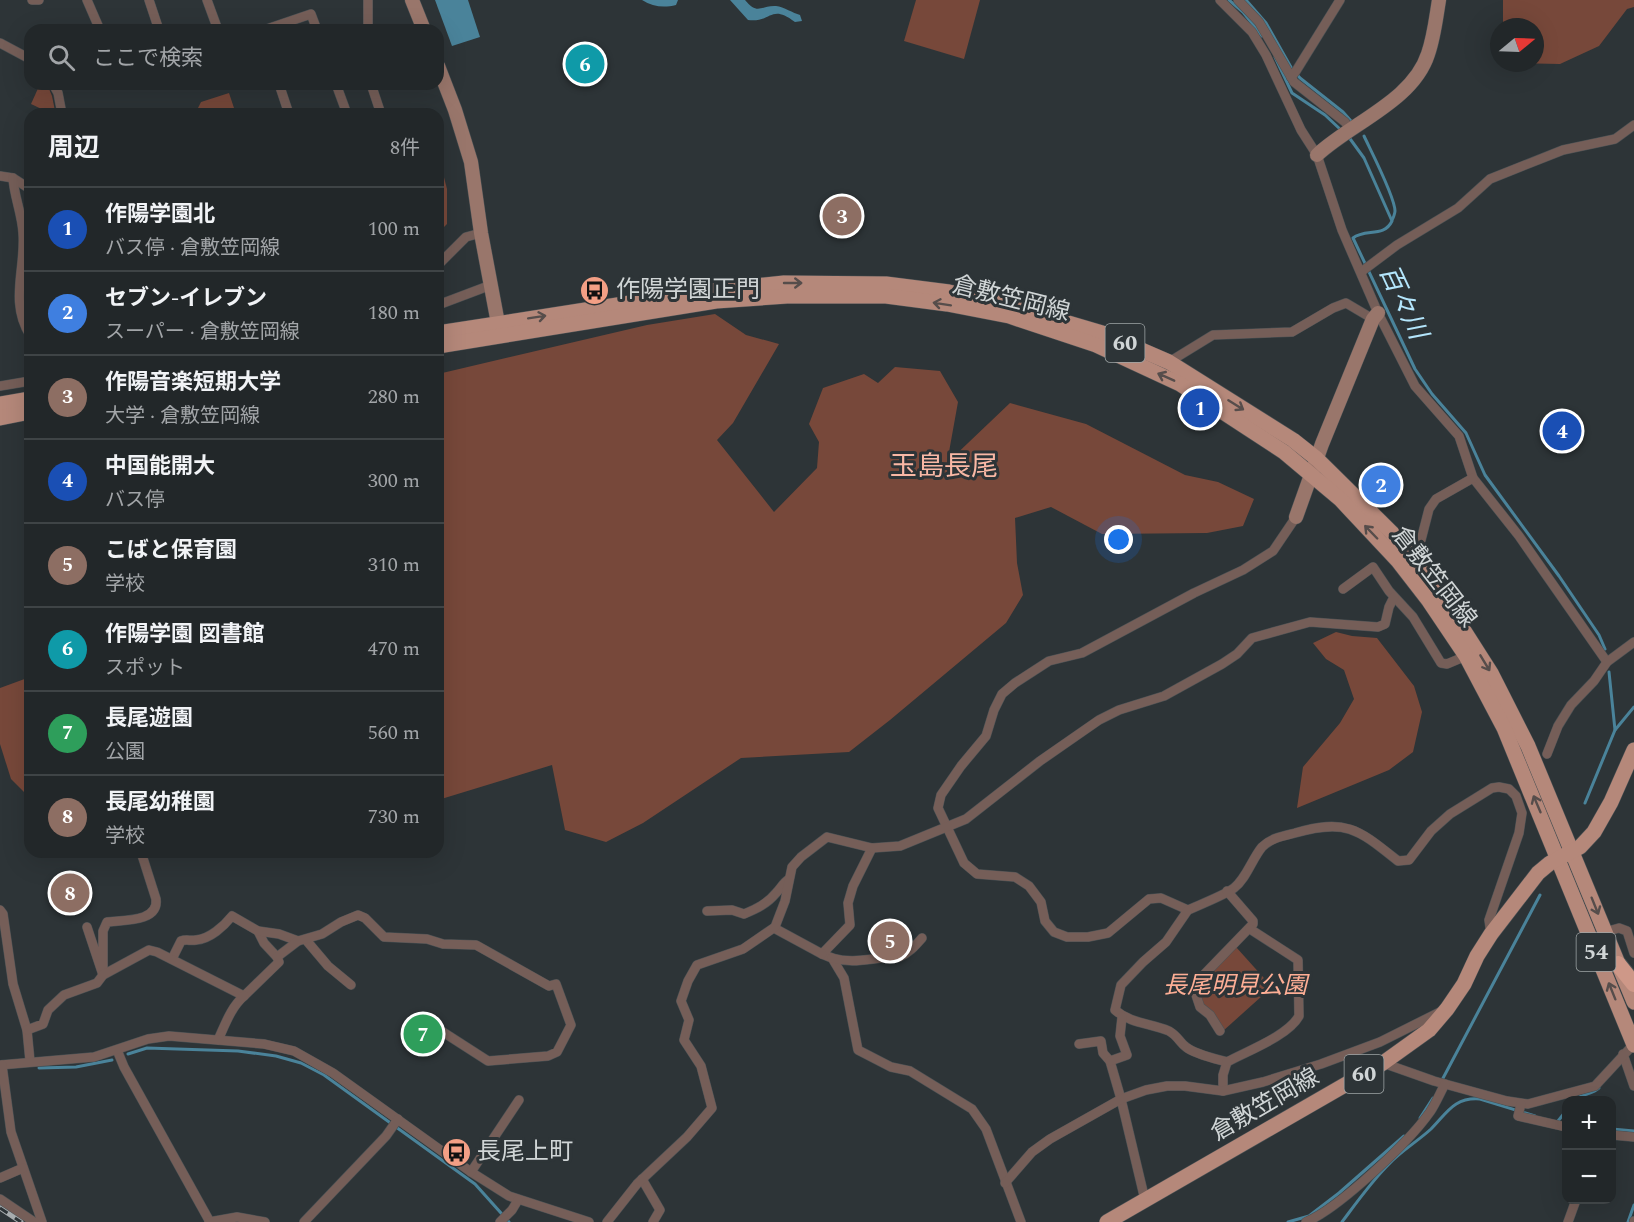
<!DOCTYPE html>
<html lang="ja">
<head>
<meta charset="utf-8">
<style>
  body { margin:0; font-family:Spectral,"Noto Sans JP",serif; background:#2e3335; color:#f1f3f6 }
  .controls { position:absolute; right:18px; bottom:18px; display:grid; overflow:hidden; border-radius:12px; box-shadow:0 6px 24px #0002 }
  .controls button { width:54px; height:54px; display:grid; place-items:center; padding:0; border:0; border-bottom:2px solid #3f4446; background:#222729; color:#f1f3f6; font:30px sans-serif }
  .compass { position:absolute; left:1490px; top:18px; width:54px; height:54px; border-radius:50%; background:#222729; box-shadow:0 6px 24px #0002; rotate:71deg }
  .you { position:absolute; left:1119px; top:540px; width:21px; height:21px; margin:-15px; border:4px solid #fff; border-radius:50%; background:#1a73e8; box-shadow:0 0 0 9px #1a73e833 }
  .badge { display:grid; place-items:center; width:39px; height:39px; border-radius:50%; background:#db2777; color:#fff; font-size:20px; font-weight:700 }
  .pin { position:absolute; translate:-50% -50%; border:3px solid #fff; box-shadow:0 2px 6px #0006 }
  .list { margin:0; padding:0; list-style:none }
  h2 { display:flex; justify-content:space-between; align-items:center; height:78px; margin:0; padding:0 24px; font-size:26px }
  h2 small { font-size:20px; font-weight:400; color:#a2a5a8 }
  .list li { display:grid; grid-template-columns:39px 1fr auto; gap:18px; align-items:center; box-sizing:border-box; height:84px; padding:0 24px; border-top:2px solid #3f4446 }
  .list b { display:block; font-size:22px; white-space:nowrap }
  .list p { margin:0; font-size:20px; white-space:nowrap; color:#a2a5a8 }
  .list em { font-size:20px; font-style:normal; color:#a2a5a8 }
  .icon { flex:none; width:33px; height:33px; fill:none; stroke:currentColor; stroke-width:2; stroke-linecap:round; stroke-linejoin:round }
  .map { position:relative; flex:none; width:1634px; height:1222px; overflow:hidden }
  .search { position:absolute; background:#222729; box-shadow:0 6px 24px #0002; left:24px; top:24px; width:420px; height:66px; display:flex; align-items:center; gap:15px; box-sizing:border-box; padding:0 21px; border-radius:18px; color:#a2a5a8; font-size:22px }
  .panel { position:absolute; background:#222729; box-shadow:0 6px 24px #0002; left:24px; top:108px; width:420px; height:750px; border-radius:18px }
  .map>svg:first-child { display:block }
</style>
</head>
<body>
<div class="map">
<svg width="1634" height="1222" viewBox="0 0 1634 1222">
  <rect width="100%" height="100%" fill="#2d3437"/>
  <g fill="#77483a">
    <path d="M916,0h64l-16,59 -60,-18z"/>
    <path d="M1503,0h131v7l-7,2 -28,37 -39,18 -47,-1h22v-36h-32z"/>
    <path d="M40,84h7l5,12 3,15 -5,2 -19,-9z"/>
    <path d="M229,93l7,21h-33l-6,-4 4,-8z"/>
    <path d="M438,154l9,35v35l-9,9z"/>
    <path d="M715,314l31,21 33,9 -46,79 -16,17 57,72 43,-44 2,-26 -10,-18 14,-36 41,-14 14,9 17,-16 45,4 18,31 -11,61 63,-60 76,21 99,51 33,7 36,17 -11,27 -36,7 -105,1 -51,-27 -36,11 2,45 6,32 -17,28 -116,97 -41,32 -108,6 -98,65 -37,19 -41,-12 -13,-65 -114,35v-426l209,-49z"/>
    <path d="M1336,632l16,4 25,2 37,48 8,26 -9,40 -24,18 -92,38 6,-41 37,-44 14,-24 -10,-29 -18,-11 -13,-16z"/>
    <path d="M30,677v121l-19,-19 -11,-35v-56z"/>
    <path d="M1236,947l36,40 -49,44 -21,-28 -5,-16z"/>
    <path d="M422,1021l13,11 -6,11 -18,-8z"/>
  </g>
  <g fill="#4a839a">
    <path d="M435,0h33l12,37 -28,9z"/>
    <path d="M642,0h36l-2,5c-12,3 -23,2 -34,-5z"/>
    <path d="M730,0h15c13,16 16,5 31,6 8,1 17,7 24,9l2,6 -7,1c-25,-19 -23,1 -47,-2z"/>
  </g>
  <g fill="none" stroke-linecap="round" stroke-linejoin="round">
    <g stroke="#4a839a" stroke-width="3">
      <path d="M1229,0l14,12 19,24"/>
      <path d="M1246,0l20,23 26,46 8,9 43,34 8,9"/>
      <path d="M1275,57l17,36 33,22 16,15"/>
      <path d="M1348,136l16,22 28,63c-8,17 -27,7 -39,17l62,131 17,25 34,39 19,42 74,101 40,59 6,14"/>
      <path d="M1364,136c7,15 31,61 31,75 0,2 -2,8 -3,9"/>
      <path d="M1609,672l6,58"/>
      <path d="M1585,803l30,-73 19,-23"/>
      <path d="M128,1054l19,-6 91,3 38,5 25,7 23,12 151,109 34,38"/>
      <path d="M39,1068l37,-1 36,-7"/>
      <path d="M1441,1082l99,-187"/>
      <path d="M1575,1100c7,-7 17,-5 24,-12"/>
      <path d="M1420,1118l13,-20"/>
      <path d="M1558,1121l8,-10"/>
      <path d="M1612,1129l22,2"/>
      <path d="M1288,1222l21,-6 30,-23 65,-57"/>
      <path d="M1342,1222c15,-20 29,-40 47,-58 12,-13 29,-23 42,-35 16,-16 23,-32 49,-30l55,17"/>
      <path d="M1628,1222l6,-17"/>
    </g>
    <defs>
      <g id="street">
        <path d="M32,0h7"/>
        <path d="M87,0l13,30"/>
        <path d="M149,0l10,30"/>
        <path d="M207,0l11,30"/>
        <path d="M368,0v30"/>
        <path d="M1220,0l32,32 14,23 35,75 16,25 25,75 36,83 37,73 44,50 14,42 46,58 88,126"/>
        <path d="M1238,0l21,22 35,60 51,40 5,7"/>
        <path d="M264,30l47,-16 6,16"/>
        <path d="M0,43l30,16"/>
        <path d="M1291,77l5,-6 44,-71"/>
        <path d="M53,84l5,9 4,21"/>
        <path d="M279,84l10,30"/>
        <path d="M336,84l11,30"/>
        <path d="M371,84l10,30"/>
        <path d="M0,176l13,2 17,11"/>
        <path d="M13,178c1,18 9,36 10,55 3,35 -14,69 7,102"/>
        <path d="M438,265l28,-28 15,-4"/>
        <path d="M1361,272l36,-27 61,-37 32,-29 73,-29 52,-11 19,-14"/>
        <path d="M438,305l53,-20"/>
        <path d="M1169,362l44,-27 79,-3 41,-24 13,-5 27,16"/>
        <path d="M0,386l30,-5"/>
        <path d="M1296,517l-23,34 -30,19 -49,23 -112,60 -33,8 -34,22 -13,11 -8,16 -8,26 -25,30 -20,29 -3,13 26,55 13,11 38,3 14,9 12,16 4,19 9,11 13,5h21l20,-4 41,-34 12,-1 27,12c11,-5 37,-15 46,-22 12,-9 18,-29 28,-41 9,-9 21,-11 33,-14 52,-15 64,-3 103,28l11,-1 22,-29 19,-17 42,-26 7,-1 10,2 7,7 6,17 -3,20 -30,87 2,14"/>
        <path d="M1408,552l13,-12 8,-31 7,-10 37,-21"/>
        <path d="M1343,589l30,-22 16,24 24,26 28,46 6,1 19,-8"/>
        <path d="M1547,754l11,-28 13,-21 23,-24 13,-19 27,-20"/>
        <path d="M872,848l-19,38 -5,17 2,22 -28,29 10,4 12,20 14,72 33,17 19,4 62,38 14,20 35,93"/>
        <path d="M0,910l3,4 10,70 14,46 3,31"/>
        <path d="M1188,910l-22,32 -23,20 -22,23 -6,25c16,14 36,13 54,21 9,5 11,12 17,16 8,7 30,12 41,15"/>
        <path d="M707,911l25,-1 12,4c12,-5 23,-10 32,-21 5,-5 7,-10 13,-14"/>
        <path d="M87,927l16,48v-44l4,-9c17,-2 52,0 49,-23l-15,-47"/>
        <path d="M774,928l48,26"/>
        <path d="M258,931l6,12 13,14"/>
        <path d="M1605,932l14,-4 8,3 7,22"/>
        <path d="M306,940l22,26 23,19"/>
        <path d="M832,958c18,5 31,2 48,0 7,-1 13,2 19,-1 10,-4 16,-11 23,-19"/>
        <path d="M172,959l9,-18c5,-2 9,0 15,-1 14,-1 28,-14 36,-24l26,15 21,3 19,7"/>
        <path d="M27,1030l16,-6 5,-14 16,-15 33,-12 6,-8 46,-25 8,2 87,44 35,-34 -2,-5 21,-16 24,-7 19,-12 17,-7 7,3 19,19 43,2 16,5 33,1 73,41 7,-2 15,41 -14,27 -9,4 -60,5 -56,-36"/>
        <path d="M1220,1031l-10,-16 -10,-8 -7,-21 60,-62v-3l-26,-30"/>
        <path d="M218,1040c7,-15 13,-33 26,-44"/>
        <path d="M1079,1044l22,-3 2,12 7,8 11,38 24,101"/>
        <path d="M117,1050l7,17 86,155"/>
        <path d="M1623,1054l11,32"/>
        <path d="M1110,1061l17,-6 -7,-19 2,-19"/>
        <path d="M1383,1063l51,18 73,20 21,3 67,-18 39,-42"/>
        <path d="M0,1065l94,-8 54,-18 21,-3 95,8 30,7 39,22 138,99 38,24 80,26"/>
        <path d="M2,1065l9,67 31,90"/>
        <path d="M1223,1091v-16l4,-13c20,-11 61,-26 72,-46l-1,-56 -48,-31"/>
        <path d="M1521,1104l-3,12 48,11"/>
        <path d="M1612,1135l22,2"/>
        <path d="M471,1172l48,-72"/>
        <path d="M0,1178l23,-10"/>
        <path d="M642,1179l18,31 -7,12"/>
        <path d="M1005,1183l27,-31 18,-13 71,-40 25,-9 21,-4h18l38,5 40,-9 58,-18 59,-22 60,-30"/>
        <path d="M0,1199l34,23"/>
        <path d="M209,1222l28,-5 28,5"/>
        <path d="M304,1222l82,-86 12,-17"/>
        <path d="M500,1222l12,-12 6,-10"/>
        <path d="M607,1222l30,-38 50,-47 25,-29 -11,-42 -17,-26 5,-20 -8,-19 7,-20 9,-16 46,-16 32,-22 10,-26 7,-34 9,-10 26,-20 45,11 28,-2 66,-27 74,-58 59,-41 20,-10 45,-14 58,-32 15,-10 15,-16 58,-16 68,5 7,-3 4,-17 5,-10"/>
        <path d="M1306,1222c33,-14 103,-80 124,-110 6,-9 10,-19 15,-28"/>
        <path d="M1568,1222l8,-22"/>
        <path d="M1634,1222v-1"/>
      </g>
      <g id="secondary">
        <path d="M412,0l12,30"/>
        <path d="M438,66l17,44 16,52 10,71 19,101"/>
        <path d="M1317,155c34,-32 96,-54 111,-101 6,-17 8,-36 11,-54"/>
        <path d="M1296,517l26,-73 51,-125 5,-6"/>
      </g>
      <g id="primary">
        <path d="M438,333l275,-43 71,-7 102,1 63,8 62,14 91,27 67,29 124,78 24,19 75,74 48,60 51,80 37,73 106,256"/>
        <path d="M438,346l278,-45 71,-5h99l61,8 62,12 87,29 84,39 104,68 56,47 58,62 31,40 37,55 38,72 130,317"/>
        <path d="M0,404l30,-5"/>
        <path d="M0,418l30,-6"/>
        <path d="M1107,1222l276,-159 46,-33 18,-21 17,-25 13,-28 14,-22 47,-61 12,-10 30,-16 14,-15 17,-30 23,-52"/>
      </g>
      <path id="highway" d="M1618,964l16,20"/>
    </defs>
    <use href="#street" stroke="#4a5154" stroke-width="10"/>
    <use href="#secondary" stroke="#4a5154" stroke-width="15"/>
    <use href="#primary" stroke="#4a5154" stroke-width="16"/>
    <use href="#highway" stroke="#4a5154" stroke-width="18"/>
    <use href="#street" stroke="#755e58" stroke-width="9"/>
    <use href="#secondary" stroke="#99766b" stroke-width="14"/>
    <use href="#primary" stroke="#b5887a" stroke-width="15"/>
    <use href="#highway" stroke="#ce9888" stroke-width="16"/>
    <defs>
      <path id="rail" d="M0,1208l21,14"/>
    </defs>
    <use href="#rail" stroke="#a7acae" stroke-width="5"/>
    <use href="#rail" stroke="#2d3437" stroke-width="3" stroke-dasharray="9" stroke-linecap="butt"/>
  </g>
  <defs><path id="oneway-shaft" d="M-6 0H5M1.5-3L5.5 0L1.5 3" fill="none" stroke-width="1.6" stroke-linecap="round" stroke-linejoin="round" transform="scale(1.5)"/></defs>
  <g stroke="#564d4b">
    <use href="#oneway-shaft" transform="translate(793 283)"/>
    <use href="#oneway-shaft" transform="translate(942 304) rotate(-171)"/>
    <use href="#oneway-shaft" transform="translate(537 317) rotate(-9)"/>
    <use href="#oneway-shaft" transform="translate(1166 377) rotate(-156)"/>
    <use href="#oneway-shaft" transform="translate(1236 405) rotate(32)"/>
    <use href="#oneway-shaft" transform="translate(1371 532) rotate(-134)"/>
    <use href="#oneway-shaft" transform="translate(1485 663) rotate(59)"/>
    <use href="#oneway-shaft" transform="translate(1537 804) rotate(-113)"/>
    <use href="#oneway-shaft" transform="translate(1595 906) rotate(68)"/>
    <use href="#oneway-shaft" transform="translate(1612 991) rotate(-112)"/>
  </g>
  <defs>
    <symbol id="bus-disc" viewBox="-11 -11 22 22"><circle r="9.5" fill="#f39f85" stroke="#2d3437"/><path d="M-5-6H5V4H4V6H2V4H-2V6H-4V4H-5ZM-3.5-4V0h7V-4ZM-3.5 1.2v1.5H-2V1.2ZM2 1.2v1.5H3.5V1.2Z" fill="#111"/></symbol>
  </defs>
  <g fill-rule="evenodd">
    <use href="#bus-disc" x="578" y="274" width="33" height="33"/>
    <use href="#bus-disc" x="440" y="1136" width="33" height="33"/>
  </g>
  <g text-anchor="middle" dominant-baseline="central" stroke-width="6" stroke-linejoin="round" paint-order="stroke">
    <g fill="#2d3437" stroke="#9fa5a6" stroke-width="1.5">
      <rect x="1105.5" y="324" width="39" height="38" rx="4.5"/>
      <rect x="1576.5" y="933" width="39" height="38" rx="4.5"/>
      <rect x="1344.5" y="1055" width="39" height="38" rx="4.5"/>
    </g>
    <g font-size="22" font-weight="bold" fill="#d0d5d6">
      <text x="1125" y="343">60</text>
      <text x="1596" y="952">54</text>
      <text x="1364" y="1074">60</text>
    </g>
    <g font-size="24" fill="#d0d5d6" stroke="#2d3437" text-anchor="start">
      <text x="616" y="290">作陽学園正門</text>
      <text x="477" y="1152">長尾上町</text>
    </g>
    <g font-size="24" fill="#d0d5d6" stroke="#2d3437">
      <text transform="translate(1011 299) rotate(14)">倉敷笠岡線</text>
      <text transform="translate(1434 577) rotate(52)">倉敷笠岡線</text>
      <text transform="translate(1265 1105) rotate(-30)">倉敷笠岡線</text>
    </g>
    <g font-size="24" font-style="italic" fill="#fdae95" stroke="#2d3437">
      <text x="1235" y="986">長尾明見公園</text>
    </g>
    <g font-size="26" font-style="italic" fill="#b4e6fc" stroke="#2d3437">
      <text transform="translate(1403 302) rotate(65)">百々川</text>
    </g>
    <g font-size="27" fill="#f9b8a5" stroke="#2d3437">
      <text x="944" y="467">玉島長尾</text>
    </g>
  </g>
</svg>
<div class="controls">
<button>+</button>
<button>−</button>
</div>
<svg class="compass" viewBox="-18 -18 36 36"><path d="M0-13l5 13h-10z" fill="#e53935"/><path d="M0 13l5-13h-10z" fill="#a2a5a8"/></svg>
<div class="you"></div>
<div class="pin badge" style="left:1200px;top:408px;background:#1a4fb4">1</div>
<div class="pin badge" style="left:1381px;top:485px;background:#3f7fe0">2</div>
<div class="pin badge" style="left:842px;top:216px;background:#8d6e63">3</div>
<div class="pin badge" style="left:1562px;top:431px;background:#1a4fb4">4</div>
<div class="pin badge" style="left:890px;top:941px;background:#8d6e63">5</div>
<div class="pin badge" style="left:585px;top:64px;background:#0f9aa8">6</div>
<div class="pin badge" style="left:423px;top:1034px;background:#2e9e5b">7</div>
<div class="pin badge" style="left:70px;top:893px;background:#8d6e63">8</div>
<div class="search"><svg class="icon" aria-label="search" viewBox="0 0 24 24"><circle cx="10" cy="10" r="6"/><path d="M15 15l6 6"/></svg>ここで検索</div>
<section class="panel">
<h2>周辺<small>8件</small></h2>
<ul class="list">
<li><span class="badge" style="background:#1a4fb4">1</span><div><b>作陽学園北</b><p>バス停 · 倉敷笠岡線</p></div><em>100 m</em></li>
<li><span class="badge" style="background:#3f7fe0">2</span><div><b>セブン-イレブン</b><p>スーパー · 倉敷笠岡線</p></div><em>180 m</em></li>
<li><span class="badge" style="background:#8d6e63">3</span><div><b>作陽音楽短期大学</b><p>大学 · 倉敷笠岡線</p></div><em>280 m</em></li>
<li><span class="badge" style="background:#1a4fb4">4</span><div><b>中国能開大</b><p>バス停</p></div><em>300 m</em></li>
<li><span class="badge" style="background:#8d6e63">5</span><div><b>こばと保育園</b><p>学校</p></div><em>310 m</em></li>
<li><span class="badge" style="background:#0f9aa8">6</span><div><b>作陽学園 図書館</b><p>スポット</p></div><em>470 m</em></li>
<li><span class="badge" style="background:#2e9e5b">7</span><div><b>長尾遊園</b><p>公園</p></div><em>560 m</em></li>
<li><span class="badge" style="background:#8d6e63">8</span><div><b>長尾幼稚園</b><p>学校</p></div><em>730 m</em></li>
</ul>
</section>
</div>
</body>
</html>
